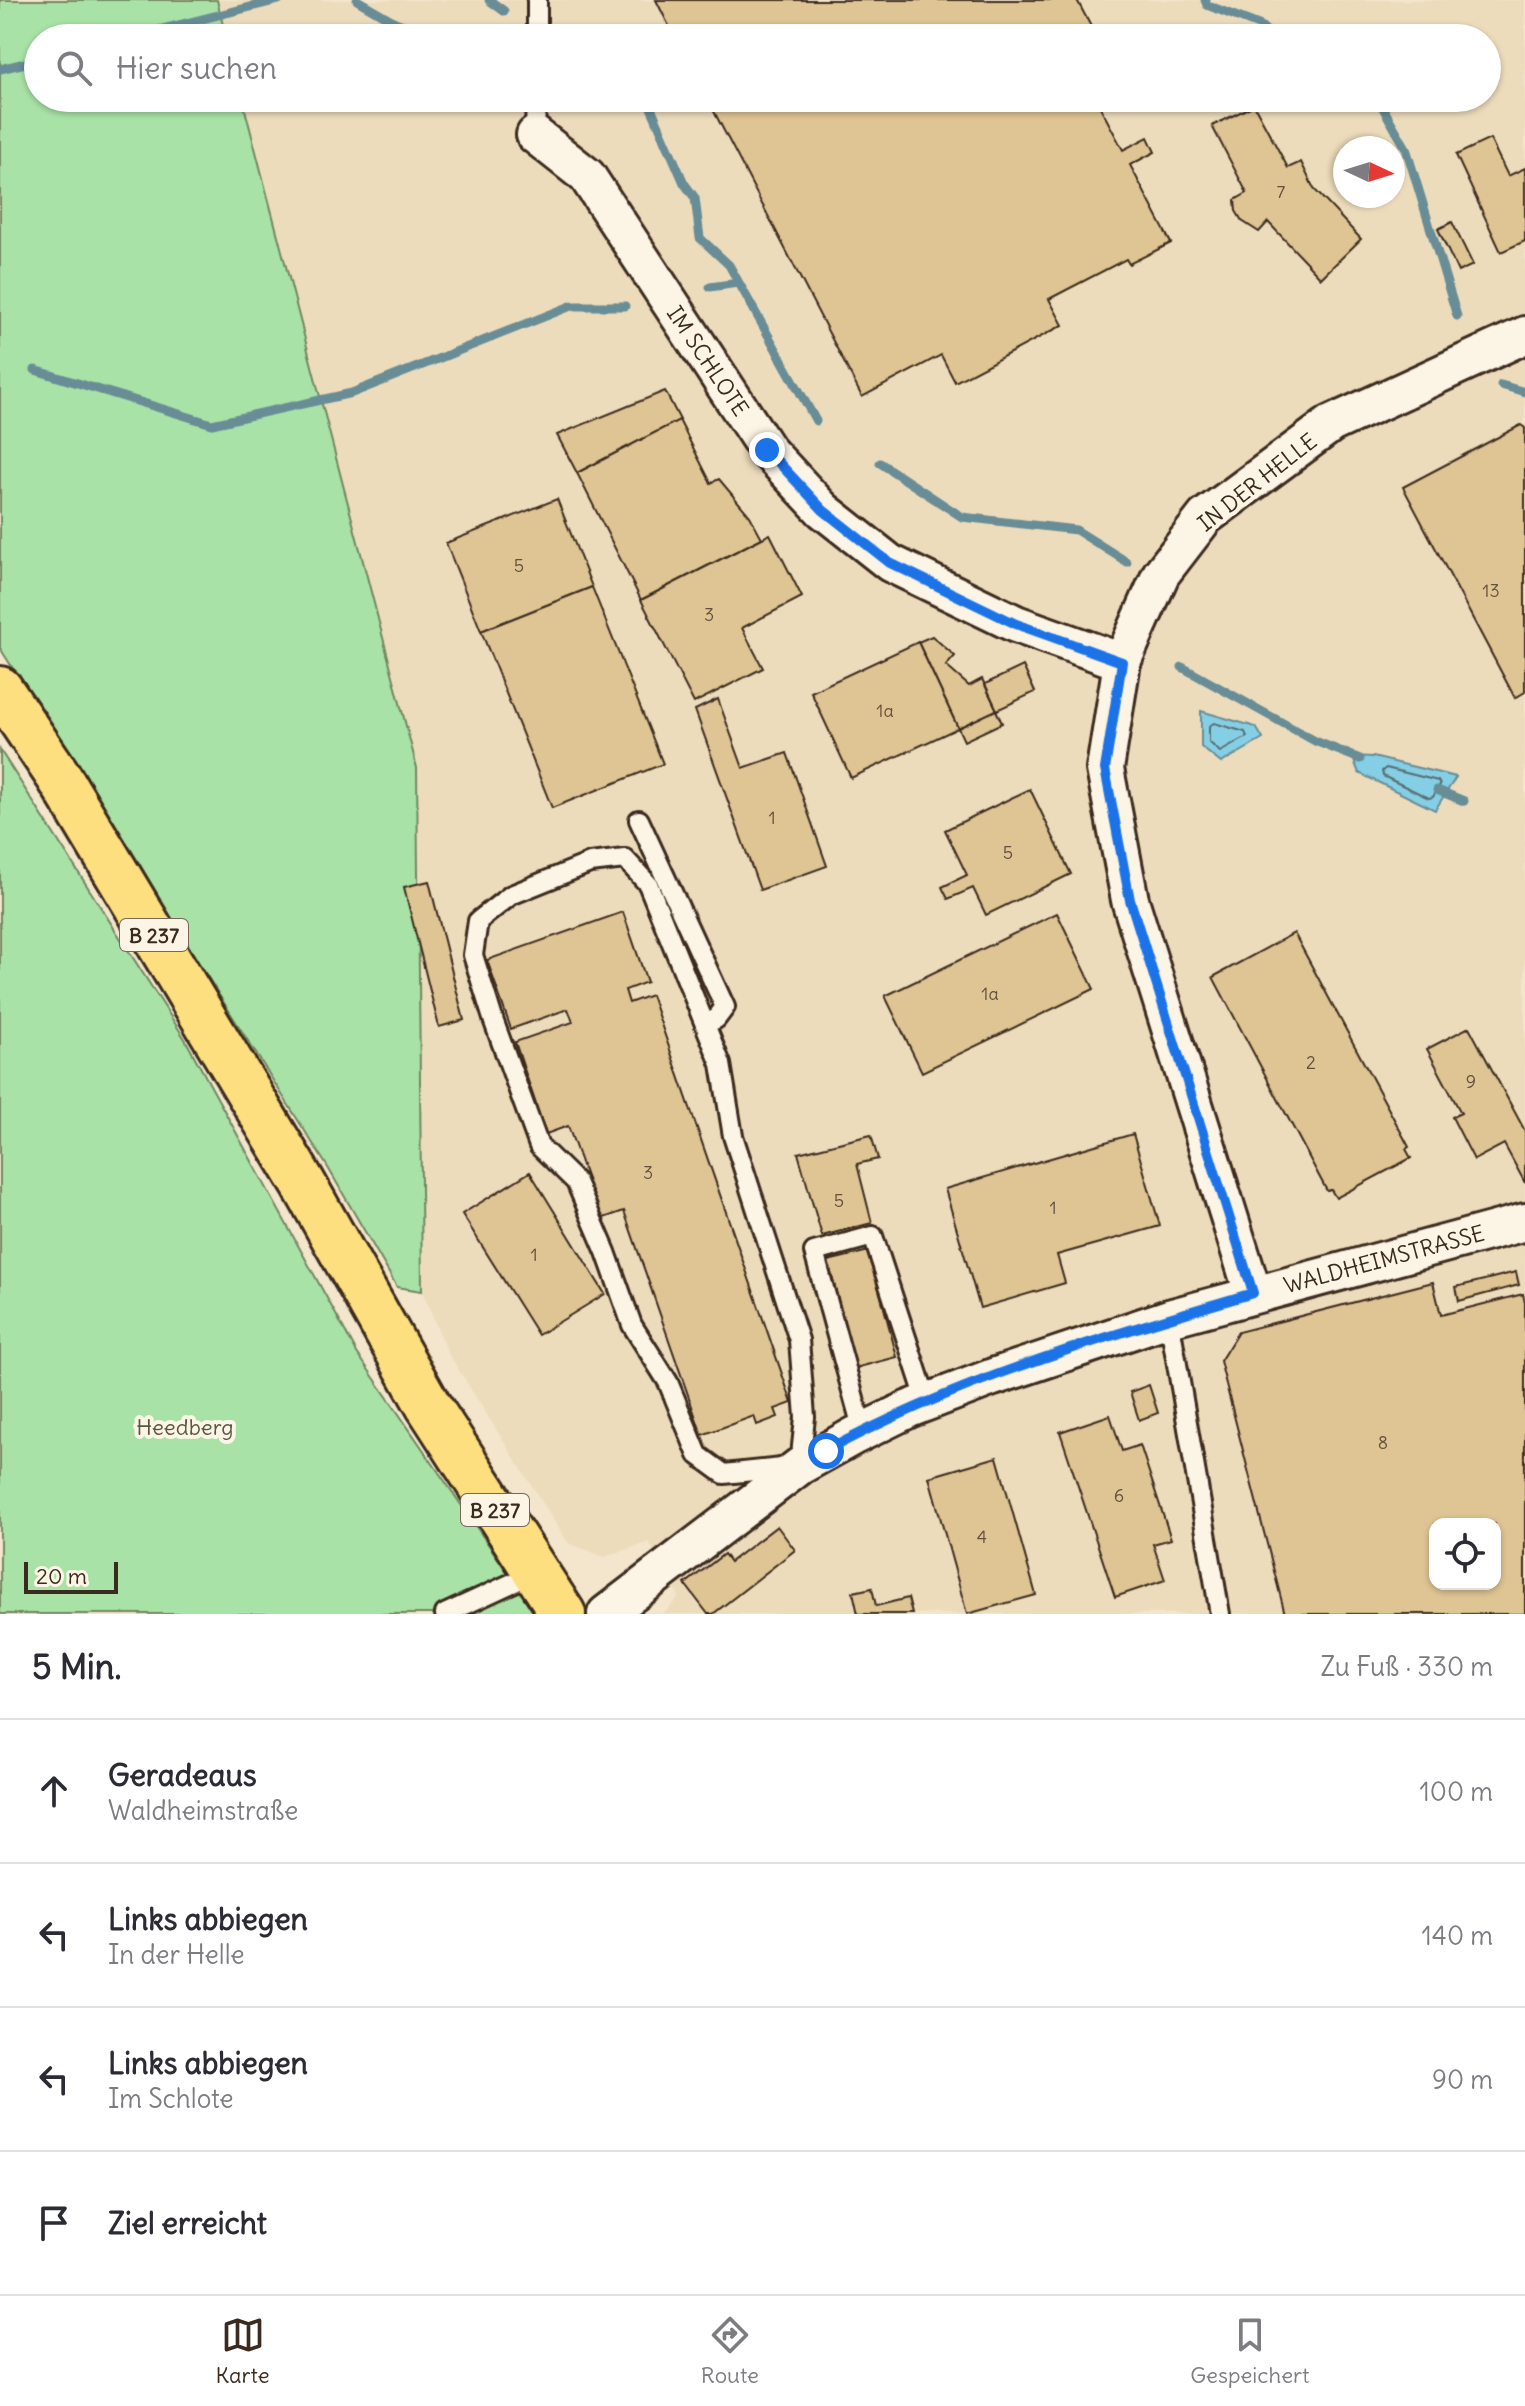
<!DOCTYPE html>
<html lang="de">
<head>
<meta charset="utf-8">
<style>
  body { margin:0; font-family:Delius,sans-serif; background:#f2f2f3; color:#2b2b33 }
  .controls { position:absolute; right:24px; bottom:24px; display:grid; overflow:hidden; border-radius:16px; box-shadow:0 2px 6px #0004 }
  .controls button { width:72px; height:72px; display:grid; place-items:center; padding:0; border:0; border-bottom:2px solid #e1e1e2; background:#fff; color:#2b2b33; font:40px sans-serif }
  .compass { position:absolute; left:1333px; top:136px; width:72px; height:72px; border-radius:50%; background:#fff; box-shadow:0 2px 6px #0004; rotate:94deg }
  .scale { position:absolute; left:24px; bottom:20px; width:94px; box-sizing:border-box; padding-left:8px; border:4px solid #3b2a1e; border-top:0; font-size:22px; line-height:28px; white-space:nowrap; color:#3b2a1e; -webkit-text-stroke:6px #fcf5e5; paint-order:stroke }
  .stop { position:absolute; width:24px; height:24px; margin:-18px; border:6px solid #1a73e8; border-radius:50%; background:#fff }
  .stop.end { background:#1a73e8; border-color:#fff; box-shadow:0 2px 8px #0008 }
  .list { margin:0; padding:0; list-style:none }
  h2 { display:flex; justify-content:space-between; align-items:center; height:104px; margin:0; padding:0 32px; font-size:34px }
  h2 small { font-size:26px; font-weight:400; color:#7c7c81 }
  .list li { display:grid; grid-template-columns:52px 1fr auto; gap:24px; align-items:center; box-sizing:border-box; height:144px; padding:0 32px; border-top:2px solid #e1e1e2 }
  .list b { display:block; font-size:30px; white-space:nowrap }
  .list p { margin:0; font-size:26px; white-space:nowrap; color:#7c7c81 }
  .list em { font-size:26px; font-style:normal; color:#7c7c81 }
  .icon { flex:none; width:44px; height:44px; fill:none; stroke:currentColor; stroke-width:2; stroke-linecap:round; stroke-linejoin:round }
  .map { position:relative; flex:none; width:1525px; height:1614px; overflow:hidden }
  .search { position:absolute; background:#fff; box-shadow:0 2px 6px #0004; left:24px; right:24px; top:24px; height:88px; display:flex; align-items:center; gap:20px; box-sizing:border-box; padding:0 28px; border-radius:44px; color:#7c7c81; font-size:30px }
  .sheet { height:680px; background:#fff }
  nav { display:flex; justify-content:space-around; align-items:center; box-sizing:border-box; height:112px; border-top:2px solid #e1e1e2; background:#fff; font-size:22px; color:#7c7c81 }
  nav a { display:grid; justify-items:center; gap:4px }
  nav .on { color:#3b2a1e }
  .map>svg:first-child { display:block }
</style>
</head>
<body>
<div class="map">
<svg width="1525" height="1614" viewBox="0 0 1525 1614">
  <rect width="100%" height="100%" fill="#f3e6cd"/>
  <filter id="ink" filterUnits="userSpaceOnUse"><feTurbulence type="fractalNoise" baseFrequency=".0125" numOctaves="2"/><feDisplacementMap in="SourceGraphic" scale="16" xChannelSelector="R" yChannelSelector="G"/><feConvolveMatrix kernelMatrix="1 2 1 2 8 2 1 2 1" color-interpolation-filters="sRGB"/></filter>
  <g filter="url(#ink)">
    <path fill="#eddcbc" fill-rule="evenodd" d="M217,0h1308v1614h-861l15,-17 -30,-55 -44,15 -37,-14 -120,-190 -26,-62 -5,-523 -175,-670h1245v-60h-1261zM1345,148h48v48h-48zM1435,1524h60v60h-60z"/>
    <g fill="#a9e2a6" stroke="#728662" stroke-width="2">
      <path d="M0,0h217l9,38h-188v60h204l175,670 5,523 -25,-4 -70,-121 -327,-518z"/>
      <path d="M0,750l185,289 172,314 179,261h-536z"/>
    </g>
    <g fill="#85cfe6" stroke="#678d96" stroke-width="2">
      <path d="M1201,711l55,16 7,12 -42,24 -20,-16z"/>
      <path d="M1352,756l21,1 83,20 -21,33 -76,-37z"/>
    </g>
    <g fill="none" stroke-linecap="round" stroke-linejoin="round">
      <g stroke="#596c6e" stroke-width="2">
        <path d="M1214,723l31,9 2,5 -27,15 -11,-10v-16z"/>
        <path d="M1386,768l52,13 2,4 -7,12 -4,1 -46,-22 -1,-5z"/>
      </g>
      <g stroke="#678d96" stroke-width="9">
        <path d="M357,0l38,22 46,16"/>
        <path d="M489,0l15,11"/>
        <path d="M1205,0l2,5 54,21 13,12"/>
        <path d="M570,33l25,5"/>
        <path d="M126,38l153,-38"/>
        <path d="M0,69l38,-9"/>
        <path d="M1364,98l15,3 27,47 51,168"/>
        <path d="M605,101l44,2 35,80 11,15 5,40 29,27 87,156"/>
        <path d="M710,287l28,-4"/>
        <path d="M35,370l177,54 140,-31 219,-87h54"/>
        <path d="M1501,385l24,7"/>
        <path d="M880,463l82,54 114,13 51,32"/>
        <path d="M1182,667l133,74 45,18"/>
        <path d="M1437,790l27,11"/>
      </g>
    </g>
    <g fill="#dfc494" stroke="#3b2a1e" stroke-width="2" fill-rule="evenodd">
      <path d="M656,0h421l20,38h-422z"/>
      <path d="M707,98h400l-9,5 25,47 25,-13 7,15 -25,13 41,78 -42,21 -3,-5 -77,40 14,26 -108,57 -14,-27 -79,42z"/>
      <path d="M1254,105l34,63 13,-6 13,27 47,50 -40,39 -53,-56 -9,10 -17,-11 -6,-10 -1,-11 12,-7 -35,-67z"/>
      <path d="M1490,139l18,37 17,-8v73l-24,11 -45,-97z"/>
      <path d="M1452,222l21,43 -15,7 -20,-43z"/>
      <path d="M665,391l15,29 -103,53 -20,-38z"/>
      <path d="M679,420l32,63 8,-4 31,37 12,22 -121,62 -64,-127z"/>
      <path d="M1521,425l4,3v264l-10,6 -112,-211z"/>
      <path d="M557,499l35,88 -111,44 -35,-88z"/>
      <path d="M770,534l32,63 -60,31 21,40 -69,35 -53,-103z"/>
      <path d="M592,587l71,177 -111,44 -71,-177z"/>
      <path d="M932,636l23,20 -9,10 23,20 13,-7 15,31 -39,18 -40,-86z"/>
      <path d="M918,642l40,86 -107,50 -40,-86z"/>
      <path d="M1023,666l12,26 -38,18 -12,-26z"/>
      <path d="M718,699l25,69 44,-15 40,113 -67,24 -65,-180z"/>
      <path d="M996,710l6,13 -38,18 -6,-13z"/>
      <path d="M1030,789l41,85 -85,41 -13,-27 -25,11 -6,-12 25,-12 -22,-45z"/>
      <path d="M429,881l35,139 -25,7 -35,-140z"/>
      <path d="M623,912l24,70 -22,8 4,13 22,-8 141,408 -17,6 3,8 -21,8 -3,-9 -52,19 -78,-224 -23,8 -33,-93 -22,8 -31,-92 58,-20 -5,-13 -57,20 -24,-69z"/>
      <path d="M1057,913l37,76 -172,83 -37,-76z"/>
      <path d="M1294,933l115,214 -3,2 5,9 -75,40 -5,-8 -4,1 -114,-214z"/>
      <path d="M1469,1027l56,104v52l-21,-39 -30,16 -22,-43 9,-4 -34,-64z"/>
      <path d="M1133,1134l27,92 -103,29 8,28 -85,25 -35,-119z"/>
      <path d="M871,1135l7,24 -21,5 15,59 -50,13 -24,-83z"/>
      <path d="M530,1172l75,122 -67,41 -76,-121z"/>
      <path d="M869,1251l28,106 -42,11 -27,-107z"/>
      <path d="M1516,1272l3,13 -60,16 -3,-14z"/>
      <path d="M1433,1282l8,33 82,-21 2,9v311h-240l-65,-253 18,-29zM1435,1524h60v60h-60z"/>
      <path d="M1149,1385l9,28 -19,7 -9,-28z"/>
      <path d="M1110,1415l12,36 18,-6 31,94 -18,5 12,36 -50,17 -55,-165z"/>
      <path d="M997,1457l39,138 -69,19 -38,-137z"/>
      <path d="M777,1526l18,24 -82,64h-5l-23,-30 39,-30 6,8z"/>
      <path d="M872,1588l4,18 32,-8 4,16h-54l-5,-22z"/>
    </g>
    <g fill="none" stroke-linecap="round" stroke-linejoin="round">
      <defs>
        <g id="service">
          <path d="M537,38v-38"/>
          <path d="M535,135l1,-37"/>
          <path d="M639,820l86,187 -9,12 -11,5"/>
          <path d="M625,859l23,25 73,180 12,72 66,204 6,77 -5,49 -76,8 -26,-19 -30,-73 -36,-57 -26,-73 -30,-70 -37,-36 -45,-124 -21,-67 5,-34 33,-26 79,-32z"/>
          <path d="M1169,1318l51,296"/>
          <path d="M863,1431l-49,-179 59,-16 54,166"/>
          <path d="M445,1614l91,-42"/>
        </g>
        <g id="minor">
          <path d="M535,135l52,41 180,274 56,60 67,53 126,61 106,38"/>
          <path d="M1253,1293l-123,-393 -25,-131 17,-107 39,-88 44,-57 126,-93 194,-89"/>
          <path d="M606,1614l194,-148 54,-30 55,-27 84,-32 176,-59 356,-96"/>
        </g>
        <path id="primary" d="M0,689l59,88 244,406 125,222 135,209"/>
      </defs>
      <use href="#service" stroke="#3b2a1e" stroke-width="24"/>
      <use href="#minor" stroke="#3b2a1e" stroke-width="42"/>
      <use href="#primary" stroke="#3b2a1e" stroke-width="50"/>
      <use href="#service" stroke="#fcf5e5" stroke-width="18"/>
      <use href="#minor" stroke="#fcf5e5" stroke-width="36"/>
      <use href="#primary" stroke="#fedf80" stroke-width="44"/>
    </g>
  </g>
  <g fill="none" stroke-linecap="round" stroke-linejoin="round" filter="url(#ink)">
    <path stroke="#1a73e8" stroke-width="10" d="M767,450l56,60 67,53 126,61 106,38 -17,107 25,131 123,393c-143,42 -295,86 -427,158"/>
  </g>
  <g text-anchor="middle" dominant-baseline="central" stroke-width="8" stroke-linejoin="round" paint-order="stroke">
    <g font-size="18" fill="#64503c">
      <text x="1281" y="191">7</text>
      <text x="519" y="565">5</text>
      <text x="1491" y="590">13</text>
      <text x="709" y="614">3</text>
      <text x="885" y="710">1a</text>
      <text x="772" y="817">1</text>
      <text x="1008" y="852">5</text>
      <text x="990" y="993">1a</text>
      <text x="1311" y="1062">2</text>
      <text x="1471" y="1081">9</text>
      <text x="648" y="1172">3</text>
      <text x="839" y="1200">5</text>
      <text x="1053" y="1207">1</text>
      <text x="534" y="1254">1</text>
      <text x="1383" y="1442">8</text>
      <text x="1119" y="1495">6</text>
      <text x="982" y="1536">4</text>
    </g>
    <g fill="#fcf5e5" stroke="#75675a" stroke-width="2">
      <rect x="120" y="919" width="68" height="32" rx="6"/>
      <rect x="461" y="1494" width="68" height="32" rx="6"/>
    </g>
    <g font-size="20" font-weight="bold" fill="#3b2a1e">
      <text x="154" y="935">B 237</text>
      <text x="495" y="1510">B 237</text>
    </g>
    <g font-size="22" fill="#3b2a1e" stroke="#fcf5e5">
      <text transform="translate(708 361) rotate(56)">IM SCHLOTE</text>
      <text transform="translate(1257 482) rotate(-38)">IN DER HELLE</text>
      <text transform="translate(1384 1259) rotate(-15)">WALDHEIMSTRASSE</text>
    </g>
    <g font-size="22" fill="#565840" stroke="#fcf5e5">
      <text x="185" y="1427">Heedberg</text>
    </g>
  </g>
</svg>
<div class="controls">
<button><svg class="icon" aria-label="locate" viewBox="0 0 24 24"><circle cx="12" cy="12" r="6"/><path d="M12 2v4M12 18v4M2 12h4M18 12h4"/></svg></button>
</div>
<svg class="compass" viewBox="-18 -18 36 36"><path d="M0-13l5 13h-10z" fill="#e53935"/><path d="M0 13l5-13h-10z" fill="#7c7c81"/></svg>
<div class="scale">20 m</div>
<div class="stop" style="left:826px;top:1451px"></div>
<div class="stop end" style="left:767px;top:450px"></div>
<div class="search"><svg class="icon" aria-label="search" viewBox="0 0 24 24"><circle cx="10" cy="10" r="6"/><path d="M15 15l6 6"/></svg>Hier suchen</div>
</div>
<section class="sheet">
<h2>5 Min.<small>Zu Fuß · 330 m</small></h2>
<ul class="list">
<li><svg class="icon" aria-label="ahead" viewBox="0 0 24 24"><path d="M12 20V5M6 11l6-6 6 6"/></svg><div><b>Geradeaus</b><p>Waldheimstraße</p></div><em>100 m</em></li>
<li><svg class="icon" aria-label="left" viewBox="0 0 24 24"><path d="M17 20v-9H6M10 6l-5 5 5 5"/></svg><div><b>Links abbiegen</b><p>In der Helle</p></div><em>140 m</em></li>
<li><svg class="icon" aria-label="left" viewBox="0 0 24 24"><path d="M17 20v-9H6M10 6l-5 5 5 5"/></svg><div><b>Links abbiegen</b><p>Im Schlote</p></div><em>90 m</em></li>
<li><svg class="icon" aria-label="arrive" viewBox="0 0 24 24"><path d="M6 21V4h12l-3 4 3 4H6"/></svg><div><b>Ziel erreicht</b></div></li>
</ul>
</section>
<nav>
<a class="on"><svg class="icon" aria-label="map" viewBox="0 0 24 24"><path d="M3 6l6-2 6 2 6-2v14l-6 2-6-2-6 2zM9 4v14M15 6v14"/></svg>Karte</a>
<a><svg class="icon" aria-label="directions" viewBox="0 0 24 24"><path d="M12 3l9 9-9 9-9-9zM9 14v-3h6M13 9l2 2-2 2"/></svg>Route</a>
<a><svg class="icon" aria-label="saved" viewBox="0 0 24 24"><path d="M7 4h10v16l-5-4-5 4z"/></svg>Gespeichert</a>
</nav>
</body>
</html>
